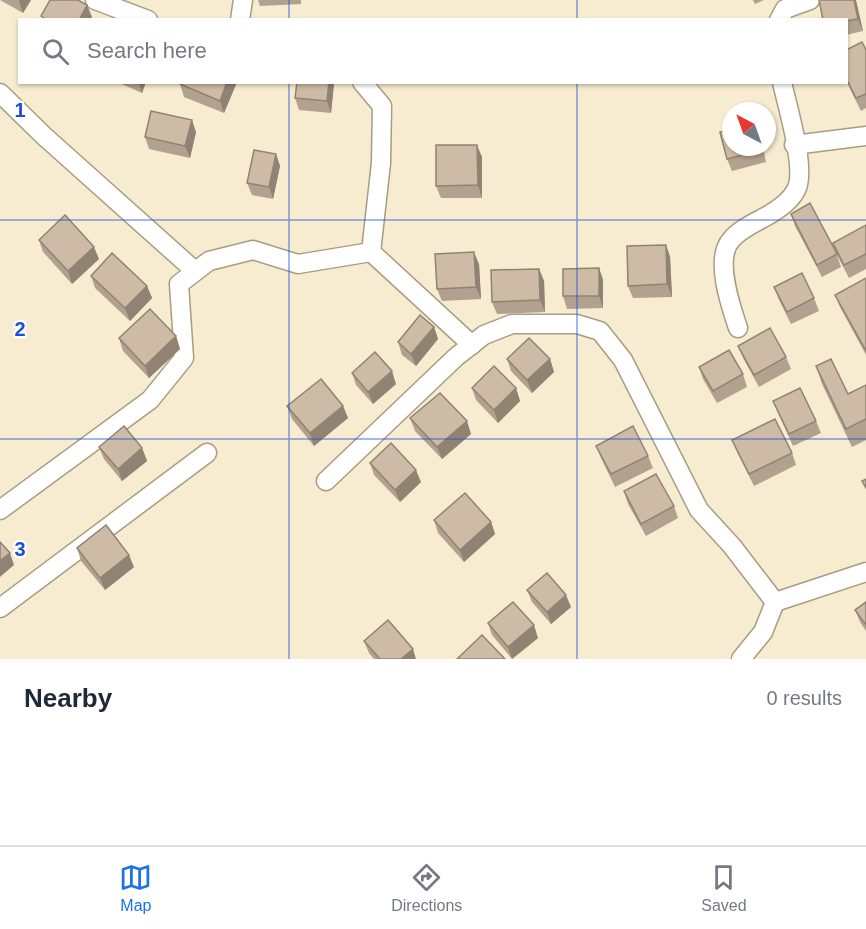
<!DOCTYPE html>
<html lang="en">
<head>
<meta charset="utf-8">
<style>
  body { margin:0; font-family:Helvetica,sans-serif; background:#f6f6f7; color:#1f2937 }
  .compass { position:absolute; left:722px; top:102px; width:54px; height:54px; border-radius:50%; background:#fff; box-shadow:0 2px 4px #0004; rotate:319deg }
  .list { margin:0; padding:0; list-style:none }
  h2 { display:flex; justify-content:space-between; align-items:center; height:78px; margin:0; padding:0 24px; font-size:26px }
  h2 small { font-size:20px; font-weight:400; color:#747a83 }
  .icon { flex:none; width:33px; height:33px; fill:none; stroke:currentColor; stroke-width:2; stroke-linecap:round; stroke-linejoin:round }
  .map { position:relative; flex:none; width:866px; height:659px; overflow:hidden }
  .search { position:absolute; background:#fff; box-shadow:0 2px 4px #0004; left:18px; right:18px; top:18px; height:66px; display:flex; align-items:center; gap:15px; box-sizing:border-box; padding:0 21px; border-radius:0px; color:#747a83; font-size:22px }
  .sheet { height:186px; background:#fff }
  nav { display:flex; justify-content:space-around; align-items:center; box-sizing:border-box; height:84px; border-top:2px solid #e0e1e3; background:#fff; font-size:16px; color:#747a83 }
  nav a { display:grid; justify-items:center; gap:3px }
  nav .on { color:#1a73e8 }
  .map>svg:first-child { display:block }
</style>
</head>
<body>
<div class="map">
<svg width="866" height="659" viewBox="0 0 866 659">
  <rect width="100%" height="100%" fill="#f7ebd0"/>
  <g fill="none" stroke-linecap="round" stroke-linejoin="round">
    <defs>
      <g id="street">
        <path d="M95,0l53,20"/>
        <path d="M240,20l3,-20"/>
        <path d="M779,20l6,-11 25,-9"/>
        <path d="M362,82l20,24 -1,57 -10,89"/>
        <path d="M0,93l44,43 151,135"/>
        <path d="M794,145l72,-9"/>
        <path d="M738,328c-7,-21 -24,-69 -7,-88 8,-10 23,-17 34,-23 11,-6 25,-15 31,-27 11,-20 -9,-84 -14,-108"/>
        <path d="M326,481l130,-124 28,-22 28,-11h65l23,7 23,29 76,150 33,36 43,56 91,-30"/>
        <path d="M0,510l150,-110 34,-42 -5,-74 30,-23 44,-11 45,14 73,-12 101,93"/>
        <path d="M0,608l207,-155"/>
        <path d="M741,659l22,-27 12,-30"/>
      </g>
    </defs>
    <use href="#street" stroke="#a89d84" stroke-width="21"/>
    <use href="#street" stroke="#fff" stroke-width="18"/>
  </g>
  <g fill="#b1a18e">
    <path d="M0,0h31l-8,13z"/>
    <path d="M258,0h43v4l-41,2z"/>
    <path d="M753,0h11l-9,4z"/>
    <path d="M856,0l7,31 -17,4v-15z"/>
    <path d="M846,50h20v58l-5,3 -15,-30z"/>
    <path d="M117,82h29l-4,11z"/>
    <path d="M181,82h56l-13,31 -40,-16 -4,-13z"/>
    <path d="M297,82h37l-3,31 -32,-3 -4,-12z"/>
    <path d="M196,132l-6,26 -41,-9 -4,-12z"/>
    <path d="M731,147h32l3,15 -34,9 -5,-12z"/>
    <path d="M276,154l4,12 -7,33 -21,-4 -5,-12z"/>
    <path d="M482,157v41h-41l-5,-12z"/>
    <path d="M791,214l46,40 -4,-11 33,-18v44l-17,9 -12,-23 4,12 -19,10 -27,-51z"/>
    <path d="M39,240l60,19 -27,25 -29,-32z"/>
    <path d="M666,245l4,12 2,40 -39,1 -5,-12z"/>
    <path d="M479,264l2,35 -39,2 -5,-12z"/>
    <path d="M599,268l4,12v28l-36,1 -4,-13z"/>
    <path d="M539,269l5,12 1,31 -48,2 -5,-12z"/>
    <path d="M91,276l56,10 5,12 -22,23 -35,-33z"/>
    <path d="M866,278v77l-26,-48 -5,-12z"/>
    <path d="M774,287l40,11 5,13 -28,13 -12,-24z"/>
    <path d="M434,327l4,12 -22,27 -14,-11 -4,-13z"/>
    <path d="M176,336l4,13 -31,29 -26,-27 -4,-13z"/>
    <path d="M738,346l48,11 5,12 -32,18 -16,-29z"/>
    <path d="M507,359h43l4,13 -22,21 -21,-22z"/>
    <path d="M816,366l32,28 18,-9v55l-14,7 -30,-63z"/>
    <path d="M699,367l44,7 4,13 -30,16 -14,-24z"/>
    <path d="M352,373l44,11 -23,20 -17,-19z"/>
    <path d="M472,388h44l4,13 -22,22 -22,-23z"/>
    <path d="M773,401l43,20 5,12 -28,13 -15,-33z"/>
    <path d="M287,406h56l5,12 -34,28 -22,-27z"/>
    <path d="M410,418l61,16 -29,25 -27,-28z"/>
    <path d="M732,440l60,13 4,12 -42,21 -17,-34z"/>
    <path d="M596,446l52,10 5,12 -38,19 -14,-29z"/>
    <path d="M99,447l43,1 5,13 -25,20 -18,-22z"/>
    <path d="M370,463l51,19 -21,20 -26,-27z"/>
    <path d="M624,491l50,15 4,12 -32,18 -18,-32z"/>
    <path d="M434,520l57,2 4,12 -31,28 -26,-29z"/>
    <path d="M77,548l57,19 -29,23 -24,-29z"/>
    <path d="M527,590l44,17 -20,17 -19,-22z"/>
    <path d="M866,602v29l-6,-9 -5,-12z"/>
    <path d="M488,623l50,15 -26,21 -20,-24z"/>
    <path d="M364,641l52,18h-42l-5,-6z"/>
  </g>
  <g fill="#908374">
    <path d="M20,0h11l-8,13 -4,-12z"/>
    <path d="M854,0h2v1l7,30 -5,-12z"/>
    <path d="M87,5l5,12 -2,3h-11z"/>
    <path d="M138,82h8l-4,11z"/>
    <path d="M227,82h10l-13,31 -4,-12z"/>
    <path d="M329,82h5v2l-3,29 -4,-12z"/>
    <path d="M192,120l4,12 -6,26 -5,-12z"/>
    <path d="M477,145l5,12v41l-4,-13z"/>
    <path d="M276,154l4,12 -7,33 -4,-12z"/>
    <path d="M666,245l4,12 2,40 -5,-13z"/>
    <path d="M94,247l5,12 -27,25 -4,-13z"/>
    <path d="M474,252l5,12 2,35 -5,-12z"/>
    <path d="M599,268l4,12v28l-4,-12z"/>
    <path d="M539,269l5,12 1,31 -5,-12z"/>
    <path d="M147,286l5,12 -22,23 -5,-13z"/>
    <path d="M434,327l4,12 -22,27 -5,-12z"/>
    <path d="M176,336l4,13 -31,29 -4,-12z"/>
    <path d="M550,359l4,13 -22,21 -5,-13z"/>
    <path d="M392,371l4,13 -23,20 -5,-12z"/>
    <path d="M516,388l4,13 -22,22 -4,-13z"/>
    <path d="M343,406l5,12 -34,28 -4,-13z"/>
    <path d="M467,421l4,13 -29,25 -5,-12z"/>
    <path d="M142,448l5,13 -25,20 -4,-12z"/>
    <path d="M416,470l5,12 -21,20 -5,-12z"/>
    <path d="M491,522l4,12 -31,28 -4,-12z"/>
    <path d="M10,553l4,12 -14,12v-16z"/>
    <path d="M129,555l5,12 -29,23 -5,-12z"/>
    <path d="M566,595l5,12 -20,17 -4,-12z"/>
    <path d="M534,625l4,13 -26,21 -4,-12z"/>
    <path d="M413,649l3,10h-15z"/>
  </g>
  <g fill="#cebba5" stroke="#908374" stroke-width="1.5">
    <path d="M50,0h28l9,5 -8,15h-32l-6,-4z"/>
    <path d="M819,0h35l4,19 -12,2v-1h-23z"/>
    <path d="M862,42l4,8v44l-10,4 -10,-20v-28z"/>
    <path d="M181,82h46l-7,19 -40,-17z"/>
    <path d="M297,82h32l-2,19 -32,-3z"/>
    <path d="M151,111l41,9 -7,26 -40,-9z"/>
    <path d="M731,130v17h30l1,3 -35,9 -7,-27z"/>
    <path d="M436,145h41l1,40 -42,1z"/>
    <path d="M254,150l22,4 -7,33 -22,-4z"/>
    <path d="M810,203l27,51 -20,11 -26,-51z"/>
    <path d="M65,215l29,32 -26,24 -29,-31z"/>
    <path d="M866,225v29l-22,11 -11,-22z"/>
    <path d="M666,245l1,39 -39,2 -1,-40z"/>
    <path d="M474,252l2,35 -39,2 -2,-35z"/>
    <path d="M112,253l35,33 -22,22 -34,-32z"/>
    <path d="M599,268v28h-36v-27z"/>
    <path d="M539,269l1,31 -48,2 -1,-32z"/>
    <path d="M802,273l12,25 -27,14 -13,-25z"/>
    <path d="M866,278v73l-31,-56z"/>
    <path d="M150,309l26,27 -31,30 -26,-28z"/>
    <path d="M420,315l14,12 -23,27 -13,-12z"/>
    <path d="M770,328l16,29 -32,18 -16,-29z"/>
    <path d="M529,338l21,21 -23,21 -20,-21z"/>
    <path d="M729,350l14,24 -30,17 -14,-24z"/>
    <path d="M375,352l17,19 -24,21 -16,-19z"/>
    <path d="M831,359l17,35 18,-9v34l-20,10 -30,-63z"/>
    <path d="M494,366l22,22 -22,22 -22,-22z"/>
    <path d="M321,379l22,27 -33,27 -23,-27z"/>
    <path d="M800,388l16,33 -27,13 -16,-33z"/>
    <path d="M440,393l27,28 -30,26 -27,-29z"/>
    <path d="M775,419l17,34 -43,21 -17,-34z"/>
    <path d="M124,426l18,22 -24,21 -19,-22z"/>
    <path d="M633,426l15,30 -37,18 -15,-28z"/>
    <path d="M391,443l25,27 -21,20 -25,-27z"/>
    <path d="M656,474l18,32 -33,18 -17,-33z"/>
    <path d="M866,479v9l-4,-7z"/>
    <path d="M465,493l26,29 -31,28 -26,-30z"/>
    <path d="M106,525l23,30 -29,23 -23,-30z"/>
    <path d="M0,542l10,11 -10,8z"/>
    <path d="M547,573l19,22 -19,17 -20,-22z"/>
    <path d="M513,602l21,23 -26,22 -20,-24z"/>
    <path d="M866,602v23l-11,-15z"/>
    <path d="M388,620l25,29 -12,10h-21l-16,-18z"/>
    <path d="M482,635l23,24h-48z"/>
  </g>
  <path fill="none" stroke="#1d4ed8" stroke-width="1.5" stroke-opacity="0.55" d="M289,0v20M577,0v20M289,82v577M577,82v577M0,220h866M0,439h866"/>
  <g font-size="20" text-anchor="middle" font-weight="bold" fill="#1d4ed8" stroke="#fff" stroke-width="4.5" stroke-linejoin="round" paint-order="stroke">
    <text x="20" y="117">1</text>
    <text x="20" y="336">2</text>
    <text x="20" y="556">3</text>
  </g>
</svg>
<svg class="compass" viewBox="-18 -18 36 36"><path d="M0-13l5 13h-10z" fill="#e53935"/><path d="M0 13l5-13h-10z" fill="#747a83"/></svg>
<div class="search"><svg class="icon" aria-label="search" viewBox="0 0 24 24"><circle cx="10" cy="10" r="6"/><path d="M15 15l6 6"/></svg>Search here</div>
</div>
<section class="sheet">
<h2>Nearby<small>0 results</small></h2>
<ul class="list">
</ul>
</section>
<nav>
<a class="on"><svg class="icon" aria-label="map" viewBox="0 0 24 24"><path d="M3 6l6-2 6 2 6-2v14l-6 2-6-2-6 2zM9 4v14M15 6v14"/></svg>Map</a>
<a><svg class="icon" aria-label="directions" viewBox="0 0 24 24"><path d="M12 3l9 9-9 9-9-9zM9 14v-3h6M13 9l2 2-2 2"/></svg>Directions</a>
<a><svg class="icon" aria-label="saved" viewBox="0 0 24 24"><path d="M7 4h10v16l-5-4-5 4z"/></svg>Saved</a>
</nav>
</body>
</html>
